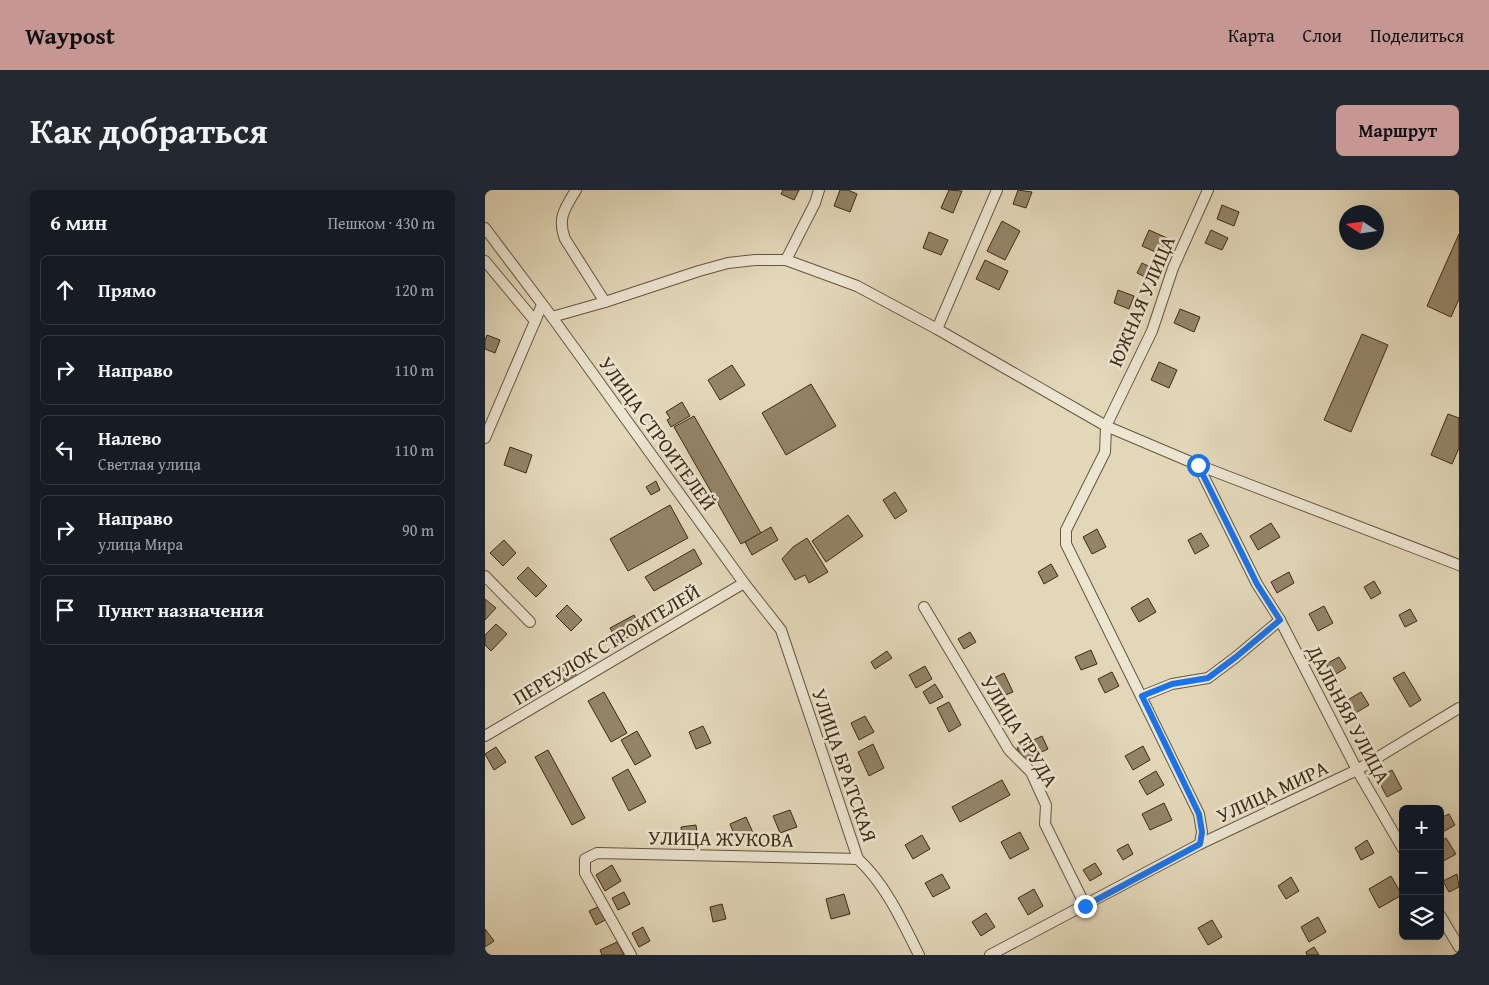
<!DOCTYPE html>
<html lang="ru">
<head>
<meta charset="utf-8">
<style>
  body { margin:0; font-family:"Gentium Book Plus",serif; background:#242831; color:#f1f3f6 }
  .controls { position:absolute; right:15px; bottom:15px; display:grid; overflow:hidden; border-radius:8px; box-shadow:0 5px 20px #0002 }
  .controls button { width:45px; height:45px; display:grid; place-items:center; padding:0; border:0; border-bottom:1px solid #363941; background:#171b24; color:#f1f3f6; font:25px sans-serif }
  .compass { position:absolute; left:854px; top:15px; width:45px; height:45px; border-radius:50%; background:#171b24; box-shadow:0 5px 20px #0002; rotate:282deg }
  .stop { position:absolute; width:15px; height:15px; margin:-11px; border:4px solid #1a73e8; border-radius:50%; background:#fff }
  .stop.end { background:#1a73e8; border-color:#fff; box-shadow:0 1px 5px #0008 }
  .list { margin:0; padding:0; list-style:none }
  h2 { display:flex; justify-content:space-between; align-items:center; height:65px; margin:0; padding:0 20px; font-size:21px }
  h2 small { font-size:16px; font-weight:400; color:#9ea1a6 }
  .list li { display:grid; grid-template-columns:32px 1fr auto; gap:15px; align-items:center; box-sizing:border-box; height:70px; margin:0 10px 10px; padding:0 10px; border:1px solid #363941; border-radius:8px }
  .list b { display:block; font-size:19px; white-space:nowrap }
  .list p { margin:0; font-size:16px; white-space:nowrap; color:#9ea1a6 }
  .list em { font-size:16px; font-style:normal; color:#9ea1a6 }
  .icon { flex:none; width:28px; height:28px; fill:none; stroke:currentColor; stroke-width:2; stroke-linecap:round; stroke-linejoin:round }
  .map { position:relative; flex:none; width:974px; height:765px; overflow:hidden; border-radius:8px }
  header { display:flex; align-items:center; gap:30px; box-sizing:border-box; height:70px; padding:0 25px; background:#c59692; color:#111 }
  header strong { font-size:24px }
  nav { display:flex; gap:28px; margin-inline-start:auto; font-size:18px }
  .intro { display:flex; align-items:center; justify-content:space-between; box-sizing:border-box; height:120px; padding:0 30px }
  h1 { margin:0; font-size:35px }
  .button { padding:12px 22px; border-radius:8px; background:#c59692; color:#111; font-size:18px; font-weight:700 }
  main { display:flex; gap:30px; padding:0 30px }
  aside { flex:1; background:#171b24; border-radius:8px; box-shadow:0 5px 20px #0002 }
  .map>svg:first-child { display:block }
</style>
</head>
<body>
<header>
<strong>Waypost</strong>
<nav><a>Карта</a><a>Слои</a><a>Поделиться</a></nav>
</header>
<div class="intro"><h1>Как добраться</h1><a class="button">Маршрут</a></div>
<main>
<aside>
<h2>6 мин<small>Пешком · 430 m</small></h2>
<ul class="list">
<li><svg class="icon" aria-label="ahead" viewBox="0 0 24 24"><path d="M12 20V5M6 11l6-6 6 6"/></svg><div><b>Прямо</b></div><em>120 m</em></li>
<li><svg class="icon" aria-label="right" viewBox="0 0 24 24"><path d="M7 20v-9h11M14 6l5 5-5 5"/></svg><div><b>Направо</b></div><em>110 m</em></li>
<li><svg class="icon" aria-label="left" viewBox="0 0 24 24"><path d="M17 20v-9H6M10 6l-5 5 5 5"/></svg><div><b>Налево</b><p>Светлая улица</p></div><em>110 m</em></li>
<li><svg class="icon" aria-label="right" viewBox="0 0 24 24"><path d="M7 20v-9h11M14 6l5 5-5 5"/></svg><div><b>Направо</b><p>улица Мира</p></div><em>90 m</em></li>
<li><svg class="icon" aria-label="arrive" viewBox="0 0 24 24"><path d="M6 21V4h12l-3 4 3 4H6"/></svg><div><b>Пункт назначения</b></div></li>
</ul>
</aside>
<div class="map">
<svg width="974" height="765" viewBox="0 0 974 765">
  <rect width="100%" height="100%" fill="#e2d7b9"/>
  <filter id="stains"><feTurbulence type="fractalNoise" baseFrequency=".004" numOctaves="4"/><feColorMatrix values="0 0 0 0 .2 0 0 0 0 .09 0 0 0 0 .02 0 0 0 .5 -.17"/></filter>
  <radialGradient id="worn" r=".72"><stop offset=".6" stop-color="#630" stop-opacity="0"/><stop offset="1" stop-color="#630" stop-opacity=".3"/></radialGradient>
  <g fill="#938468" stroke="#3d2b11">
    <path d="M298,0h16l-5,10 -13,-6z"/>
    <path d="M355,0h8l9,4 -7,18 -16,-6z"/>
    <path d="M464,0l13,1 -9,22 -12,-5z"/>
    <path d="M533,0l14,2 -6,16 -13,-4z"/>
    <path d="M737,15l17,7 -5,14 -17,-7z"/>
    <path d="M517,31l18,10 -15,29 -18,-9z"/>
    <path d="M664,40l18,8 -7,16 -18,-8z"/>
    <path d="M726,40l17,8 -6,12 -17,-7z"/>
    <path d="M444,42l19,8 -7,15 -18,-7z"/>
    <path d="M974,44v65l-8,18 -24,-11z"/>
    <path d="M500,70l23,11 -9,19 -23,-11z"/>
    <path d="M657,73l10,5 -5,10 -10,-5z"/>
    <path d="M633,100l16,6 -5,13 -15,-6z"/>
    <path d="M695,119l20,8 -6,15 -20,-9z"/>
    <path d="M877,144l26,11 -37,87 -27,-12z"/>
    <path d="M2,145l13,5 -5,13 -10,-4v-9z"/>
    <path d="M674,172l18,8 -8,18 -18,-8z"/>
    <path d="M247,175l13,20 -25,15 -12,-20z"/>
    <path d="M326,194l25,42 -50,29 -24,-42z"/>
    <path d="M197,212l8,14 -19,11 -4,-7 3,-2 -4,-6z"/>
    <path d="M963,224l11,4v30l-7,16 -21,-9z"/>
    <path d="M209,226l67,117 -20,11 -67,-117z"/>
    <path d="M25,257l22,8 -6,18 -22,-8z"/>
    <path d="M171,291l4,9 -9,5 -5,-8z"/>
    <path d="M410,302l12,19 -12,8 -12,-19z"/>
    <path d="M185,315l18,33 -60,33 -18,-32z"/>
    <path d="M363,325l15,21 -37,26 -14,-21z"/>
    <path d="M786,333l9,14 -22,13 -8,-14z"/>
    <path d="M286,337l7,13 -26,15 -7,-13z"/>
    <path d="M612,339l9,18 -14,7 -9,-17z"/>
    <path d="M716,343l8,13 -14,8 -7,-14z"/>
    <path d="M322,348l21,34 -19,11 -4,-8 -10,5 -13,-21 11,-12z"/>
    <path d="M19,350l12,13 -13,13 -13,-13z"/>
    <path d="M209,359l8,15 -48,27 -9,-14z"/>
    <path d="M566,374l7,12 -14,8 -6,-12z"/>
    <path d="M43,377l19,19 -11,11 -19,-19z"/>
    <path d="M804,382l5,11 -17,10 -6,-11z"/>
    <path d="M889,391l7,12 -10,6 -7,-12z"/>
    <path d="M663,408l8,14 -17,10 -8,-14z"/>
    <path d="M0,409l11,9 -11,12z"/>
    <path d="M82,415l15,15 -11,11 -15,-15z"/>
    <path d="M839,416l9,17 -15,8 -9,-17z"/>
    <path d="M925,419l7,12 -12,6 -6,-12z"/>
    <path d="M149,425l8,15 -24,13 -8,-15z"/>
    <path d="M11,434l11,10 -16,17 -6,-6v-10z"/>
    <path d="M485,442l6,10 -12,7 -6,-10z"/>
    <path d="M606,460l6,14 -16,6 -6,-13z"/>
    <path d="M402,461l5,7 -17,11 -4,-7z"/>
    <path d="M854,467l7,11 -13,8 -7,-12z"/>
    <path d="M81,470l11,16 -11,7 -11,-16z"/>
    <path d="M440,476l7,13 -16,9 -7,-13z"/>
    <path d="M627,482l7,14 -14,7 -7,-14z"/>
    <path d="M919,482l17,28 -11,7 -17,-29z"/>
    <path d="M519,483l9,19 -10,4 -9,-18z"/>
    <path d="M450,494l8,13 -13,7 -7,-12z"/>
    <path d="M119,502l23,41 -16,9 -23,-41z"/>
    <path d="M876,502l8,13 -15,9 -8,-13z"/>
    <path d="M464,512l12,23 -12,7 -12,-24z"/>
    <path d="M380,526l9,16 -15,8 -8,-17z"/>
    <path d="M218,536l8,17 -15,6 -7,-17z"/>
    <path d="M152,541l14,25 -16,9 -14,-25z"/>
    <path d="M557,546l6,13 -25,12 -6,-13z"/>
    <path d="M388,554l11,24 -15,8 -11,-24z"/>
    <path d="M658,556l7,14 -17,10 -8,-14z"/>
    <path d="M11,557l10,15 -12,8 -9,-16z"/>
    <path d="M63,560l37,68 -13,7 -37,-68z"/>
    <path d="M143,579l18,33 -17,9 -17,-33z"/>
    <path d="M907,580l10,19 -15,8 -10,-19z"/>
    <path d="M671,581l8,14 -17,10 -8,-14z"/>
    <path d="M517,590l8,15 -50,27 -8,-15z"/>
    <path d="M679,613l8,17 -22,10 -8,-16z"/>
    <path d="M305,620l7,17 -17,6 -7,-17z"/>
    <path d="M964,624l6,11 -14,8 -1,-15z"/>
    <path d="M261,627l8,18 -17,7 -7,-18z"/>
    <path d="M211,635l2,16 -15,2 -2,-16z"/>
    <path d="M535,642l9,17 -19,10 -9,-17z"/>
    <path d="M437,645l8,14 -17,10 -8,-14z"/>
    <path d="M961,648l10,16 -16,9v-21z"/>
    <path d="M882,650l7,13 -13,7 -6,-12z"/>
    <path d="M643,654l5,10 -10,6 -6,-10z"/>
    <path d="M610,673l7,11 -12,7 -7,-11z"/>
    <path d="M127,675l9,16 -16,10 -9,-16z"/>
    <path d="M457,684l8,14 -17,9 -8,-14z"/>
    <path d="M972,684l2,13 -10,5 -6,-11z"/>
    <path d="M906,686l11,19 -23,13 -10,-19z"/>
    <path d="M806,687l8,14 -13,8 -8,-13z"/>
    <path d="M549,699l9,17 -15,9 -10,-17z"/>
    <path d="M139,702l6,12 -12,6 -6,-12z"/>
    <path d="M359,704l6,20 -19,5 -5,-20z"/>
    <path d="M237,714l4,15 -13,3 -3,-15z"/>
    <path d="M113,717l7,13 -9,5 -7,-14z"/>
    <path d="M501,723l9,14 -14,9 -9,-14z"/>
    <path d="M833,727l8,15 -17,10 -8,-15z"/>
    <path d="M727,730l10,17 -14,8 -10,-17z"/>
    <path d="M158,737l7,14 -11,6 -7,-14z"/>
    <path d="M0,739l9,12 -9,6z"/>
    <path d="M132,752l7,13h-22l-2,-5z"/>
    <path d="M829,757l5,8h-12l-1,-3z"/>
  </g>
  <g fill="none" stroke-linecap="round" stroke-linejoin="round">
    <defs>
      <g id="street">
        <path d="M91,0c-11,18 -19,28 -11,49l40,63"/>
        <path d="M0,38l67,89 192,266 37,47 77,229c28,26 44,62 61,96"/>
        <path d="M301,70l29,-57 4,-13"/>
        <path d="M0,71l50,60"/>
        <path d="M67,127l53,-15 94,-31 29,-8 27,-3h31l71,26 80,43 169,97 92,39 261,100"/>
        <path d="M452,139l60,-139"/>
        <path d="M0,248l57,-133"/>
        <path d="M0,386l45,46"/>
        <path d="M439,417l85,143 22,22 15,33 -1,19 40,81"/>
        <path d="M795,430l77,150 46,79"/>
        <path d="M657,506l30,-12 36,-6 28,-21 44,-37 -23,-36 -59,-119"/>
        <path d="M0,546l259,-153"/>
        <path d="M715,654l2,-12 -3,-18 -133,-270v-14l39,-78 1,-26 46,-95 21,-63 35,-78"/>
        <path d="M955,725l19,32"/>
        <path d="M146,765l-46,-82v-14l12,-6 261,6"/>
        <path d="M505,765l210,-111 157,-74 102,-62"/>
      </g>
    </defs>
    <use href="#street" stroke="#66563b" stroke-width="12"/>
    <use href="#street" stroke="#ece5d2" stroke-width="10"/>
  </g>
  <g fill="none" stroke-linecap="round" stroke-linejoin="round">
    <path stroke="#1a73e8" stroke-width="6" d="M600,716l115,-62 2,-12 -3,-18 -57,-118 30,-12 36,-6 28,-21 44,-37 -23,-36 -59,-119"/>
  </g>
  <g text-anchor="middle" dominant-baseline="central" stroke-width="5" stroke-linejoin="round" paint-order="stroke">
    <g font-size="20" fill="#3d2b11" stroke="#ece5d2">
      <text transform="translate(656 111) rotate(-67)">ЮЖНАЯ УЛИЦА</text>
      <text transform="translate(173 243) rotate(54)">УЛИЦА СТРОИТЕЛЕЙ</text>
      <text transform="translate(121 454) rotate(-31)">ПЕРЕУЛОК СТРОИТЕЛЕЙ</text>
      <text transform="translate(864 524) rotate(62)">ДАЛЬНЯЯ УЛИЦА</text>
      <text transform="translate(535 541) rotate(58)">УЛИЦА ТРУДА</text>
      <text transform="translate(360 575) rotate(71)">УЛИЦА БРАТСКАЯ</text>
      <text transform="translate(787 601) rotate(-25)">УЛИЦА МИРА</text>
      <text transform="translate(236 648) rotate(1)">УЛИЦА ЖУКОВА</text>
    </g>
  </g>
  <rect width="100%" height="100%" filter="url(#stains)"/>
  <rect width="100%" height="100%" fill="url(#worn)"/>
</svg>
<div class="controls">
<button>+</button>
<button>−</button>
<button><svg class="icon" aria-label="layers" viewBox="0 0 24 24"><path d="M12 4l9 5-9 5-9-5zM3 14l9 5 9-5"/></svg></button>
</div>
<svg class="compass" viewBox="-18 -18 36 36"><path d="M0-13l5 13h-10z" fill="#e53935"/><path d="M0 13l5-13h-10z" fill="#9ea1a6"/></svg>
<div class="stop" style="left:713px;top:275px"></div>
<div class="stop end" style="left:600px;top:716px"></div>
</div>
</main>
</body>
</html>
